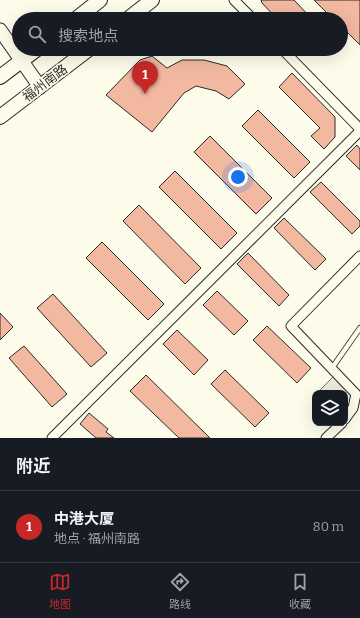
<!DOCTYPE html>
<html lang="zh">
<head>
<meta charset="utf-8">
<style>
  body { margin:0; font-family:Bitter,"Noto Sans SC",serif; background:#242831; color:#f1f3f6 }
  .controls { position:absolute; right:12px; bottom:12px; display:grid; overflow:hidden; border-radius:8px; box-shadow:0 4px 16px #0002 }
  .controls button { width:36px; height:36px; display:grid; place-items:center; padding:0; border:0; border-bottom:1px solid #363941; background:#171b24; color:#f1f3f6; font:20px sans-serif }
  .you { position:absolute; left:238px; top:177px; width:14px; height:14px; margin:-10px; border:3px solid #fff; border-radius:50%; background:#1a73e8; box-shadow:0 0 0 6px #1a73e833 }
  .badge { display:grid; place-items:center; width:26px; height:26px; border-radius:50%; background:#c62828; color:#fff; font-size:13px; font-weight:700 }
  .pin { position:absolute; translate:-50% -33px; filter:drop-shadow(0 1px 2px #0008) }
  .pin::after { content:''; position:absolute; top:21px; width:14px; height:12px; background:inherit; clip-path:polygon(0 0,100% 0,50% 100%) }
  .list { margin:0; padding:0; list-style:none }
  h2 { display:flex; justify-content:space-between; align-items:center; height:52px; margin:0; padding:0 16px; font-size:17px }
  h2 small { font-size:13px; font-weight:400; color:#9ea1a6 }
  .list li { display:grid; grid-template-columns:26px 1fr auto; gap:12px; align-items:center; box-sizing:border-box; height:72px; padding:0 16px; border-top:1px solid #363941 }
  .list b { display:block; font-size:15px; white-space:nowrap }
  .list p { margin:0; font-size:13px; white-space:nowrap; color:#9ea1a6 }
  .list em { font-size:13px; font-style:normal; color:#9ea1a6 }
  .icon { flex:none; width:22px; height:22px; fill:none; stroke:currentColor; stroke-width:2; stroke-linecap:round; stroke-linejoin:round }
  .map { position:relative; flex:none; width:360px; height:438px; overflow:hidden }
  .search { position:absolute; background:#171b24; box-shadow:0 4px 16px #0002; left:12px; right:12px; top:12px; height:44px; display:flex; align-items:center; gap:10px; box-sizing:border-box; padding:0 14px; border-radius:22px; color:#9ea1a6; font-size:15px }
  .sheet { height:124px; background:#171b24 }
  nav { display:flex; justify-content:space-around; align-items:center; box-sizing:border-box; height:56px; border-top:1px solid #363941; background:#171b24; font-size:11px; color:#9ea1a6 }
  nav a { display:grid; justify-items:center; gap:2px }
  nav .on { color:#c62828 }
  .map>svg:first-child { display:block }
</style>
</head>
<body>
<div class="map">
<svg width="360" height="438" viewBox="0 0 360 438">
  <rect width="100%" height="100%" fill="#fdfbea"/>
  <path fill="#eceadb" stroke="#74746e" d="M337,373l19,21 -7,19 -4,-3v-17l-27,-1z"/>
  <g fill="#f2b8a0" stroke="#2b2b2b">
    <path d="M261,0h33l18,19h-35l-15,-16z"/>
    <path d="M314,0h46v45l-19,-19v-7h-8z"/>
    <path d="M152,56l15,12 15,-8h22l23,6 18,18 -16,15 -13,-8 -20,-5 -12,7 -32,39 -46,-37 34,-35z"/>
    <path d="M292,73l43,44v20l-11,12 -13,-13 9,-8 -41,-41z"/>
    <path d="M258,110l52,52 -16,16 -52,-52z"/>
    <path d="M210,136l62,62 -16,16 -62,-62z"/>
    <path d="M357,145l3,4v21l-14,-14z"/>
    <path d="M175,171l62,62 -16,16 -62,-62z"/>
    <path d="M321,182l39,39v5l-8,8 -42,-42z"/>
    <path d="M139,205l62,63 -16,16 -62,-63z"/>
    <path d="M284,218l42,41 -11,11 -41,-42z"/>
    <path d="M102,242l62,62 -16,16 -62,-62z"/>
    <path d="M248,253l41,42 -10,11 -42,-42z"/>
    <path d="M217,291l31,30 -14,14 -31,-30z"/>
    <path d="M53,294l54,59 -16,14 -54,-59z"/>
    <path d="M0,313l13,14 -13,13z"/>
    <path d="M267,326l44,42 -14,15 -44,-43z"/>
    <path d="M177,330l31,30 -14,15 -31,-31z"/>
    <path d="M24,346l43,48 -15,13 -43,-49z"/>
    <path d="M225,370l44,43 -14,14 -44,-43z"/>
    <path d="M146,375l64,63h-31l-49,-47z"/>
    <path d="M89,413l19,16 -2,3 8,6h-18l-16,-14z"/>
  </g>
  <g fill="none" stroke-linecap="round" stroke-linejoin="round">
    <defs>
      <path id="lane" d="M332,368l28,-40"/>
      <g id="street">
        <path d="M234,0l19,19"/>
        <path d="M282,49l78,80"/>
        <path d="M345,419l8,-11 3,-14 -65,-68 69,-70"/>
        <path d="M52,438l308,-307"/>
        <path d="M326,438l16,-15"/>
      </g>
      <path id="secondary" d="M0,30l40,57"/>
      <g id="primary">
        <path d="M76,19l24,-19"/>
        <path d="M128,19l24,-19"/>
        <path d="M0,77l37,-28"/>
        <path d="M0,117l89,-68"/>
      </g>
    </defs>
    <use href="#lane" stroke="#2b2b2b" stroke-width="6"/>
    <use href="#street" stroke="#2b2b2b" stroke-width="11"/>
    <use href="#secondary" stroke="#2b2b2b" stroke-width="15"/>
    <use href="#primary" stroke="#2b2b2b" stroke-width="16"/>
    <use href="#lane" stroke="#fdfbea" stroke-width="4.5"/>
    <use href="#street" stroke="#fdfbea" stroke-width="9"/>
    <use href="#secondary" stroke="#fdfbea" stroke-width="13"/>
    <use href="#primary" stroke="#fdfbea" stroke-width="14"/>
  </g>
  <g text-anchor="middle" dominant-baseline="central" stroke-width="3" stroke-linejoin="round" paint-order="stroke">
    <g font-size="13" fill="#2b2b2b" stroke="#fdfbea">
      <text transform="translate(45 83) rotate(-37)">福州南路</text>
    </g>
  </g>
</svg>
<div class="controls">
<button><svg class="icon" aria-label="layers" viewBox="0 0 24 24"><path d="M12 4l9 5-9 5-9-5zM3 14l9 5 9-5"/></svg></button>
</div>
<div class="you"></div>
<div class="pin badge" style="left:145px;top:94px">1</div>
<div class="search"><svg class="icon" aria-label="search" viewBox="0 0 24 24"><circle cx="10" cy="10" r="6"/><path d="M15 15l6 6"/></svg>搜索地点</div>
</div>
<section class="sheet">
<h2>附近<small></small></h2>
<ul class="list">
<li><span class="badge">1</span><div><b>中港大厦</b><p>地点 · 福州南路</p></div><em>80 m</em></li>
</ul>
</section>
<nav>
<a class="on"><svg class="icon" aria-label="map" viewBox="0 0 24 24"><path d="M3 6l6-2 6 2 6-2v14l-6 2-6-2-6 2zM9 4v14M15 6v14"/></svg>地图</a>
<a><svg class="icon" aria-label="directions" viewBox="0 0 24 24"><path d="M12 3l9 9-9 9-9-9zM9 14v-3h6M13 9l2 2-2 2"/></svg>路线</a>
<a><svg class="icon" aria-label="saved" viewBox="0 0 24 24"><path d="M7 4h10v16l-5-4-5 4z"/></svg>收藏</a>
</nav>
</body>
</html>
